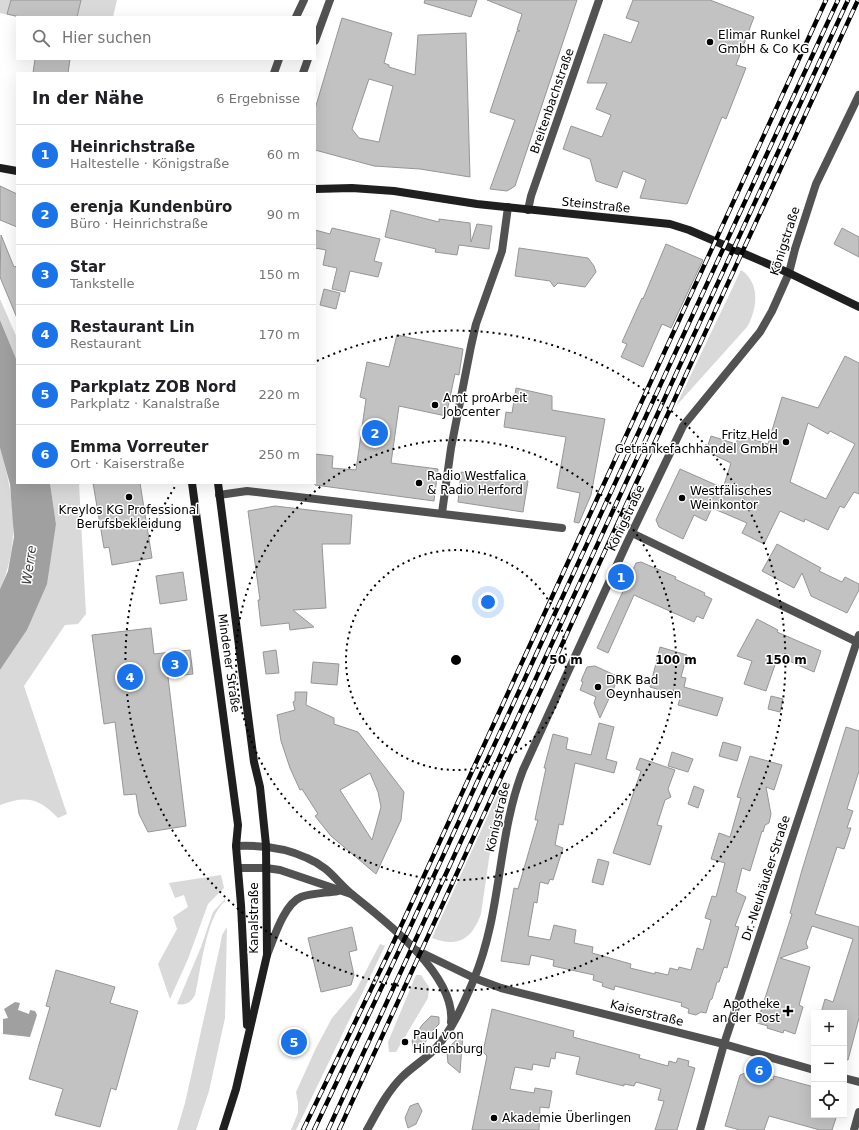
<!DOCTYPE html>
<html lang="de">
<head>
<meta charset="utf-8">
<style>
  body { margin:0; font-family:"DejaVu Sans",sans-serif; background:#f6f6f6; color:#202124 }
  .controls { position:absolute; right:12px; bottom:12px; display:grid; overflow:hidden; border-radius:0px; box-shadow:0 4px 16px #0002 }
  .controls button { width:36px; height:36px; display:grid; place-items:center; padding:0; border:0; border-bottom:1px solid #e0e0e0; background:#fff; color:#202124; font:20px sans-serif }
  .you { position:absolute; left:488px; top:602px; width:14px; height:14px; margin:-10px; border:3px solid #fff; border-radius:50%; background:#1a73e8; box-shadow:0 0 0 6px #1a73e833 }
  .badge { display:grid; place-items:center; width:26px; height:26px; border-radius:50%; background:#1a73e8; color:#fff; font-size:13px; font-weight:700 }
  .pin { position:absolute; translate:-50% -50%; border:2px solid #fff; box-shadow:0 1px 4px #0006 }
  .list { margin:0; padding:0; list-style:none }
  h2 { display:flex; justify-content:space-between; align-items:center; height:52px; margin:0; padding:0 16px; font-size:17px }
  h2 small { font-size:13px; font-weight:400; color:#757577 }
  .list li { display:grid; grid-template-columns:26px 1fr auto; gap:12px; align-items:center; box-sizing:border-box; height:60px; padding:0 16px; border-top:1px solid #e0e0e0 }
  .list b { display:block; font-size:15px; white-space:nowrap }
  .list p { margin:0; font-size:13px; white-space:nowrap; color:#757577 }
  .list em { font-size:13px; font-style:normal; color:#757577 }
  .icon { flex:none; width:22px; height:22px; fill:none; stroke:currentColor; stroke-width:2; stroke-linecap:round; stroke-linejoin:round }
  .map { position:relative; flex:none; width:859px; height:1130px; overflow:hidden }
  .search { position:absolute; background:#fff; box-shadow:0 4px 16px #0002; left:16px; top:16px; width:300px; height:44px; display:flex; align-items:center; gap:10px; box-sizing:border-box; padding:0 14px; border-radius:0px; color:#757577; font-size:15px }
  .panel { position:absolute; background:#fff; box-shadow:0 4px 16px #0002; left:16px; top:72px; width:300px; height:412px; border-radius:0px }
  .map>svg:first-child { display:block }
</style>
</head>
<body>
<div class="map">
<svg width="859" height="1130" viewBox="0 0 859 1130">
  <rect width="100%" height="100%" fill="#fff"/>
  <g fill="#d9d9d9">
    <path d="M0,0h117l-4,17h-96l-17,-4z"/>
    <path d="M741,270c20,13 16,40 6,57l-71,79z"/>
    <path d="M0,299l17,39v23l-17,-41z"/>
    <path d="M0,448c14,48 21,94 0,141z"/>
    <path d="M50,483h29l7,131 -8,10 -13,1 -41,61 43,128 -9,4c-19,-20 -32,-23 -58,-13v-135l27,-40 29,-106z"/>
    <path d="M501,787l-6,30 -14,97c-9,25 -23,34 -49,24z"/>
    <path d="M221,875l3,13 -16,16 -20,55 -18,40 -12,-35 19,-35 -4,-12 15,-10 -4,-12 -9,3 -6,-15z"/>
    <path d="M225,899v2c-19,16 -24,69 -30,94 -4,7 -9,11 -18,9l24,-57 12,-35z"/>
    <path d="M227,927l-2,91 -16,73 -13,39h-19l8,-27 35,-157 2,-11z"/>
    <path d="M380,944l5,2 -89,184h-5l7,-17v-10l-2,-11 20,-44 16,-30 24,-28z"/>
    <path d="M416,975h5l8,12 -1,11 -32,54h-7l-1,-10z"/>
  </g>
  <g fill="#a0a0a0">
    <path d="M0,320l17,41v122h33l6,41 -9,60 -20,46 -27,40v-81l8,-18 6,-34 -4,-53 -10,-36z"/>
    <path d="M15,1002l5,1 -2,7 11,4 1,-4 5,1 2,4 -7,22 -27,-3v-15l5,-1 -4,-9z"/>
  </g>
  <g fill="#c2c2c2" stroke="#969696" fill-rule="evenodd">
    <path d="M11,0h70l-4,17h-57l-13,-3z"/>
    <path d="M425,0h52l-6,17 -47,-14z"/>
    <path d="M487,0h90l-62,186 -8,5 -17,-2 25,-69 -25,-8 27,-81h3l-3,-1 5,-16z"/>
    <path d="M633,0h77l44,17 -18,48 10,3 -20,51 -4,-2 -35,87 -47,-6 6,-18 -23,-9 -6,17 -21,-7 -6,-22 -27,-10 8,-23 31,11 9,-22 -15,-6 11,-26h-20l17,-49 27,9 8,-21 -13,-4z"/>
    <path d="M342,18l50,15 -8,30 5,2v2l26,8 3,-40 48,-2 4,144 -50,-8 -46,-3 -59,-16v-41zM369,79l24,7 -14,56 -20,-4 -7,-9z"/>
    <path d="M35,59h35l-2,14h-35z"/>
    <path d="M0,186l17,8v33l-17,-7z"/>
    <path d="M391,210l48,12v-3l31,4 1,19 6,-18 15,2 -3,23 -30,-4 -2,10 -22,-3 1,-3 -51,-12z"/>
    <path d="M332,228l48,11 -6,22 8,2 -4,14 -28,-6 -5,21 -13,-3 5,-21 -14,-3 3,-15 -11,-2v-18l15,4z"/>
    <path d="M842,228l17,9v20l-25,-13z"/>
    <path d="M1,235l13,32 3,-1v52l-17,-41z"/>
    <path d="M666,244l37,16 -32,68 -9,-4 -19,43 -22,-10 6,-13 -5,-2 20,-44 1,1z"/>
    <path d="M519,248l69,10 6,8 2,6 -11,15 -27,-4 -4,4 -4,-6 -35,-5z"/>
    <path d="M324,289l16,4 -4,16 -16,-4z"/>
    <path d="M397,335l66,14 -4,26 -4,-1 -9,42 -47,-10 -8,57 47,6 -4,32 -119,-16v-31l18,2 -1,12 24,2 10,-71 -6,-2 7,-35 22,5z"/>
    <path d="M845,356l14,7v131l-5,-2 -10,16 -4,-2 -12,24 -23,-11 -1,3 -24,-11 -16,33 -22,-11 5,-10 -35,-15 -6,13 -12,-6 -11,24 -24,-12 -3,-7 24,-51 43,19 8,-25 -25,-12 5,-15 25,8 3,-9 29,9 14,-47 36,11zM808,423l20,11 2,-3 25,13 -29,55 -36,-17z"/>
    <path d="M516,388l36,8v14l53,9 -14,76 -12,28 -5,-1 6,-29 -23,-5 9,-51 -62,-10 2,-15 6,1z"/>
    <path d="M461,472l67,9 -5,31 -65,-10z"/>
    <path d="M93,483h47l12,75 -40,7 -3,-18 -5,1z"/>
    <path d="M275,506l77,9 -2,29h-28l4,64 -33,2 21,17 -24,3 -1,-7 -28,3 -3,-26h2l-12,-89z"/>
    <path d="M777,544l44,24 -2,3 23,11 3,-5 14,7v6l-12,23 -36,-17 -9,-23 -8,15 -32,-17z"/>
    <path d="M641,562l35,15 -1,2 30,14 -1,2 8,4 -9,20 -6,-3 -3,6 -60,-27 -26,58 -11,-5 39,-85z"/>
    <path d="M183,572l4,28 -27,4 -4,-28z"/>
    <path d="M757,619l21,11 -1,2 44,19 -7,21 -36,-16 -12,35 -22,-7 8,-23 -15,-5z"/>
    <path d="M151,628l3,26 36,-4 3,24 -25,3 18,149 -38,6 -9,-18 -3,-20 -12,1 -9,-73 -11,2 -12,-89z"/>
    <path d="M660,647l27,8 -6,22 5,1 -2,9 39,11 -6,18 -39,-11 4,-13 -2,4 -30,-9z"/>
    <path d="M276,650l3,23 -13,1 -3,-22z"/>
    <path d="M313,662l26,2 -2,21 -26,-2z"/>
    <path d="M595,666l24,11 -19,41 -6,-15 2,-6 -16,-7 3,-8 -2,-1 6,-14z"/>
    <path d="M295,692h12l-1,13 28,13v6l24,8 46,60 -3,28 -25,54 -45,-38 -16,-20 3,-2 -16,-25 -2,1 -10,-22 -9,-27 -4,-26 18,-5 -2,-8 2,-1zM370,773l8,19 3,15 -9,33 -32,-50z"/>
    <path d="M771,696l12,3 -3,13 -12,-3z"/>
    <path d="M599,723l15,4 -8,32 11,3 -3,11 -39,-10 -12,62 -4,-1 -4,21 8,3 -10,32 -3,-1 -2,5 -8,-2 -3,21 -3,-1 -6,34 22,4 4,-15 22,5 -2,13 19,4 -1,6 39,11 -1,4 25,6v-2l13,3 2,-7 8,2 1,-3 12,3 6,-22 6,2 8,-30 -6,-2 7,-22 4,1 9,-34 -14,-4 8,-26 11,4 11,-39 -4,-1 13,-41 32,9 -8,25 -8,-3 5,27 -2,9 -4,2 -2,7 -1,-1 -12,40 -8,-3 -6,24 10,5 -11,29 4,1 -12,41 -3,-1 -5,15h-2l-5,17 -2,1 -4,13 -5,-1 -5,3 -8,-2 1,-4 -8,-3 1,-3 -67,-17 -1,4 -12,-4 1,-3 -10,-3 1,-5 -41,-9 1,-6 -23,-5 -2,10 -28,-4 13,-73 4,1 20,-69h-3l2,-10 9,-42h-2l9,-34 15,4 -2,11 25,6z"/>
    <path d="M846,727l13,4v40l-12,38 6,2 -6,17h4l-7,21 -7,-2 -22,67 44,13v91l-11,42 -4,-1v-46h-23l4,-14 8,3 20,-63 -41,-13 -6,17 2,5 -28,10 30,9 -11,38 4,2 -8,27 -11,-4 -1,3 -16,-5 1,-2 -11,-3 35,-109 -2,-1 12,-43z"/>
    <path d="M723,742l18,5 -4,14 -18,-5z"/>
    <path d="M672,752l21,7 -5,13 -20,-6z"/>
    <path d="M640,758l35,12 -7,19 3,8 -6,3 -8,25 5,1 -12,39 -37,-12 28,-82 -5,-2z"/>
    <path d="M694,786l10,4 -6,18 -10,-4z"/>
    <path d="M598,859l11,3 -6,23 -11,-3z"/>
    <path d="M352,927l5,23 -8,2 5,23 -3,10 -30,7 -13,-54z"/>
    <path d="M56,970l59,17 -5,16 28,8 -22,79 -5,-2 -11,39 -45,-12 8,-26 -34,-10 21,-72 -4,-1z"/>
    <path d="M492,1009l82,22 -1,6 67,18 -1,3 29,8 1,-5 7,2 2,-5 11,3 -1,5 7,2 -18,62h-22l9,-29 -6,-1 3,-11 -25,-7 -2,4 -10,-2v2l-48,-12 4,-17 -24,-5 -1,7 -4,-1 -2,9 -16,-3 -1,6 -17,-3 -5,22 24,4 1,-5 17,3 -3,17 -9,-1 -1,23h-67l15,-74 -4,-4z"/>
    <path d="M431,1016l8,1v7l-8,8 -9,16 -8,1 -2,-8 10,-16z"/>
    <path d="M463,1034l-2,25 -1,14 -12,-10 -1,-10 3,-7z"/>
    <path d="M745,1073l28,7 1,-4 40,11v28h23l-5,15h-12l-51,-14 -5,14h-24l-15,-4 15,-51z"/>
    <path d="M418,1103l4,8 -6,13 -8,4 -3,-10 5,-12z"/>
  </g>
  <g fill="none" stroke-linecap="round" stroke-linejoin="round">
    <g stroke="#525252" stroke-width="8">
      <path d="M296,17l8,-17"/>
      <path d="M315,41l15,-41"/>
      <path d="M274,73l5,-14"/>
      <path d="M303,73l5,-14"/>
      <path d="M528,210l3,-14 68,-196"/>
      <path d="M219,495l28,-4 315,37"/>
      <path d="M442,513l9,-65 20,-102 5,-22 26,-73 6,-44"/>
      <path d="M632,533l227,110"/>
      <path d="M236,846c25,-1 48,1 71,12 24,10 29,24 47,38 33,26 102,80 97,126"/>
      <path d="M238,868h28l14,2 71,24"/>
      <path d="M416,950l58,28 27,10 223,56 90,26"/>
      <path d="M267,955c7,-17 17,-51 34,-58 10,-4 26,-4 37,-6"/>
      <path d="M844,1078l15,4"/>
      <path d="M367,1130c10,-18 20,-38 35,-53 10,-10 22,-17 32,-27 18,-19 30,-47 40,-71 28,-67 23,-142 49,-209l103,-225 57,-119 77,-94 12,-21 17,-38 6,-24 21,-65 43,-89"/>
      <path d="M700,1130l24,-86 135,-409"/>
      <path d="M854,1130l5,-18"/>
    </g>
    <g stroke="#1f1f1f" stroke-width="8">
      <path d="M0,168l17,3"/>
      <path d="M315,189l37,-1 42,3 83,13 193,20 19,6 100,43 70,34"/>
      <path d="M192,483l46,342 -2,21 5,59 6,120"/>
      <path d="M218,483l36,279 6,25 6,58 1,110 -31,134 -13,41"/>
    </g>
    <defs>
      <g id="rail">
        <path d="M303,1130l87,-180 436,-950"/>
        <path d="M314,1130l99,-209 425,-921"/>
        <path d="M328,1130l520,-1130"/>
        <path d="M339,1130l519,-1130"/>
      </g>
    </defs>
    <use href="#rail" stroke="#000" stroke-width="4.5"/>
    <use href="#rail" stroke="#fff" stroke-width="3" stroke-dasharray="9" stroke-linecap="butt"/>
  </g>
  <g fill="none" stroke="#000" stroke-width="2" stroke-dasharray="2 4">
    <circle cx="456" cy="660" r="110"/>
    <circle cx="456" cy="660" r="220"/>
    <path d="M317 361A330 330 0 1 1 176 485"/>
  </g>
  <g fill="#000" stroke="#fff" stroke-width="1.5">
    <circle cx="710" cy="42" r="4"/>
    <circle cx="435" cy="405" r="4"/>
    <circle cx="786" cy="442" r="4"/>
    <circle cx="419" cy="483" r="4"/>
    <circle cx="129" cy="497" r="4"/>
    <circle cx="682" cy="498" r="4"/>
    <circle cx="598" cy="687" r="4"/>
    <path d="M786 1005h4v4h4v4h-4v4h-4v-4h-4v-4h4z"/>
    <circle cx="405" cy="1042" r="4"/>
    <circle cx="494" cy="1118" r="4"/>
  </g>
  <g text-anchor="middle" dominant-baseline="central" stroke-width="3" stroke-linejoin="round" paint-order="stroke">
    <g font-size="12" fill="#000" stroke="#fff" text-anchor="start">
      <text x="718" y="35">Elimar Runkel<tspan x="718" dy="14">GmbH &amp; Co KG</tspan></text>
      <text x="443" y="398">Amt proArbeit<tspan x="443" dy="14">Jobcenter</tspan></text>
      <text x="778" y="435" text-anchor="end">Fritz Held<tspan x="778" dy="14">Getränkefachhandel GmbH</tspan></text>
      <text x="427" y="476">Radio Westfalica<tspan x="427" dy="14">&amp; Radio Herford</tspan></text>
      <text x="690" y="491">Westfälisches<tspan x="690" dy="14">Weinkontor</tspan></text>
      <text x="129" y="510" text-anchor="middle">Kreylos KG Professional<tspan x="129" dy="14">Berufsbekleidung</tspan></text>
      <text x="606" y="680">DRK Bad<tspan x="606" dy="14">Oeynhausen</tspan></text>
      <text x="780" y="1004" text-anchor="end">Apotheke<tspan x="780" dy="14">an der Post</tspan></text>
      <text x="413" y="1035">Paul von<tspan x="413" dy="14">Hindenburg</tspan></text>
      <text x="502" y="1118">Akademie Überlingen</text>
    </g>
    <g font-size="12" fill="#000" stroke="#fff">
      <text transform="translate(552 101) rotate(-71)">Breitenbachstraße</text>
      <text transform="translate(596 205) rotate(6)">Steinstraße</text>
      <text transform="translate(785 241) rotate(-72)">Königstraße</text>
      <text transform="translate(626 518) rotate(-65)">Königstraße</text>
      <text transform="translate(229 663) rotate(82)">Mindener Straße</text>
      <text transform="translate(498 817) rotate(-77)">Königstraße</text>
      <text transform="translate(766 878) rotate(-72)">Dr.-Neuhäußer-Straße</text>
      <text transform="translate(254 918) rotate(-90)">Kanalstraße</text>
      <text transform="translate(647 1013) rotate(14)">Kaiserstraße</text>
    </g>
    <g font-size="13" font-style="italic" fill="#414141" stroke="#fff">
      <text transform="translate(29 565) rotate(-82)">Werre</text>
    </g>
  </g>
  <circle cx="456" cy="660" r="6" fill="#000" stroke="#fff" stroke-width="2"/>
  <g font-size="12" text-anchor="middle" font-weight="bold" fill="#000" stroke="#fff" stroke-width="3" stroke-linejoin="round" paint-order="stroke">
    <text x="566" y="664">50 m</text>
    <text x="676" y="664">100 m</text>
    <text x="786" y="664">150 m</text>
  </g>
</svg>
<div class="controls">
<button>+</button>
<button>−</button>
<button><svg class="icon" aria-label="locate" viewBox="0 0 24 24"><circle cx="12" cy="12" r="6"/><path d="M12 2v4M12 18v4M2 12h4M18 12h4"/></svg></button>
</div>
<div class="you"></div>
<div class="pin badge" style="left:621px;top:577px">1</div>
<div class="pin badge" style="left:375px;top:433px">2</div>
<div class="pin badge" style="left:175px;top:664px">3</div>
<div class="pin badge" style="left:130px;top:677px">4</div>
<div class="pin badge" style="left:294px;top:1042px">5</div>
<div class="pin badge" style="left:759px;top:1070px">6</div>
<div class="search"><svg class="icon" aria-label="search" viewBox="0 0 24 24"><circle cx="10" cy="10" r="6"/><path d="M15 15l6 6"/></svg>Hier suchen</div>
<section class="panel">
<h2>In der Nähe<small>6 Ergebnisse</small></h2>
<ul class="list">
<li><span class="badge">1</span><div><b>Heinrichstraße</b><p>Haltestelle · Königstraße</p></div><em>60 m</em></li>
<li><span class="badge">2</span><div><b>erenja Kundenbüro</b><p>Büro · Heinrichstraße</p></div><em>90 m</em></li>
<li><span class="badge">3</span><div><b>Star</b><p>Tankstelle</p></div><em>150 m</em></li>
<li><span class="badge">4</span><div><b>Restaurant Lin</b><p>Restaurant</p></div><em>170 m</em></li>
<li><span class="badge">5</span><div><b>Parkplatz ZOB Nord</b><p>Parkplatz · Kanalstraße</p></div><em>220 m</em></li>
<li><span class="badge">6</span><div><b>Emma Vorreuter</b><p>Ort · Kaiserstraße</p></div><em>250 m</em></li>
</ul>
</section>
</div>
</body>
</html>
